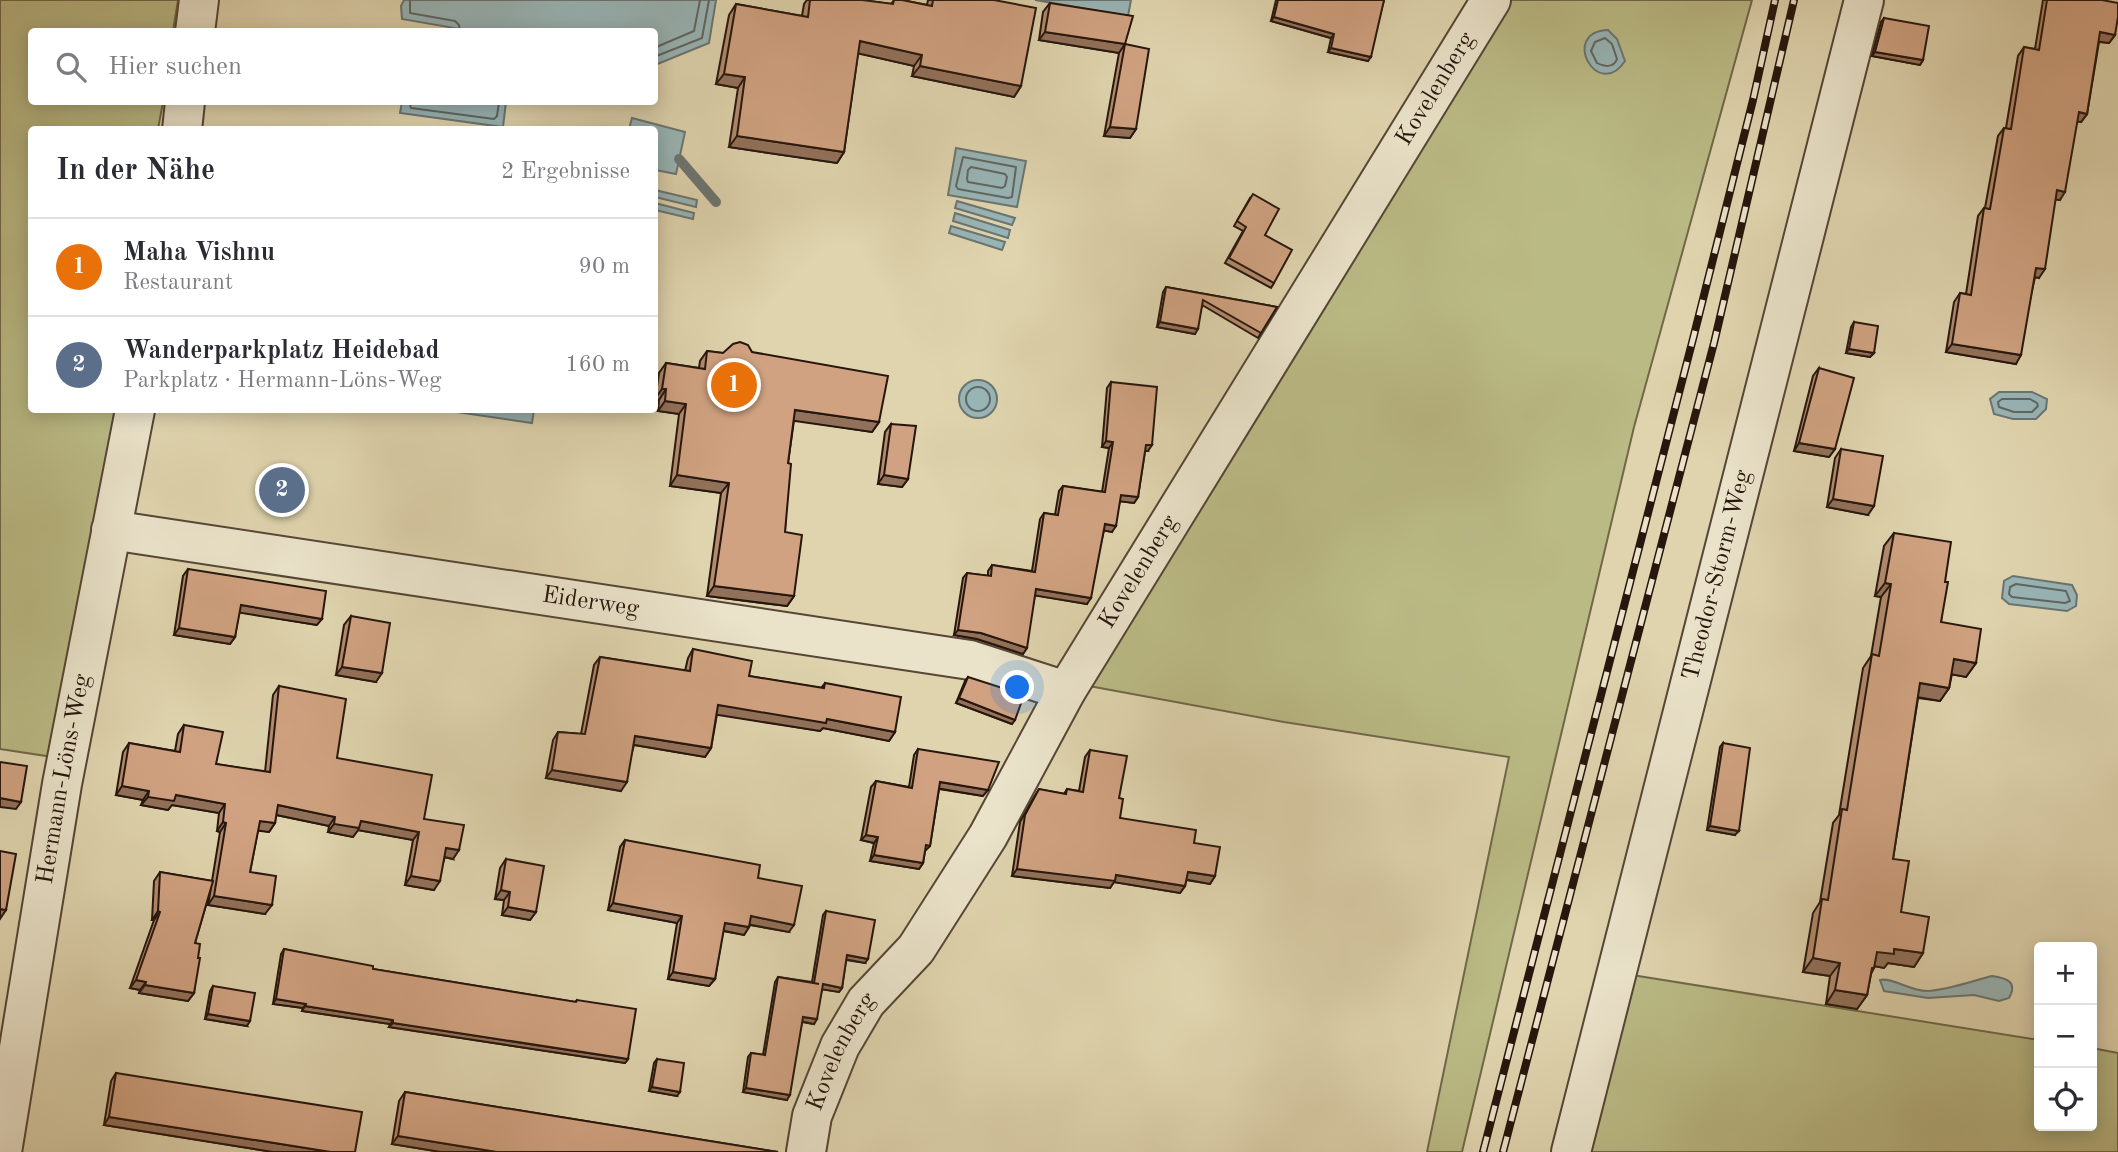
<!DOCTYPE html>
<html lang="de">
<head>
<meta charset="utf-8">
<style>
  body { margin:0; font-family:"Old Standard TT",serif; background:#f2f2f3; color:#2b2b33 }
  .controls { position:absolute; right:21px; bottom:21px; display:grid; overflow:hidden; border-radius:7px; box-shadow:0 4px 18px #0003 }
  .controls button { width:63px; height:63px; display:grid; place-items:center; padding:0; border:0; border-bottom:2px solid #e1e1e2; background:#fff; color:#2b2b33; font:35px sans-serif }
  .you { position:absolute; left:1018px; top:688px; width:24px; height:24px; margin:-18px; border:5px solid #fff; border-radius:50%; background:#1a73e8; box-shadow:0 0 0 10px #1a73e833 }
  .badge { display:grid; place-items:center; width:46px; height:46px; border-radius:50%; background:#8f2418; color:#fff; font-size:23px; font-weight:700 }
  .pin { position:absolute; translate:-50% -50%; border:4px solid #fff; box-shadow:0 2px 7px #0006 }
  .list { margin:0; padding:0; list-style:none }
  h2 { display:flex; justify-content:space-between; align-items:center; height:91px; margin:0; padding:0 28px; font-size:30px }
  h2 small { font-size:23px; font-weight:400; color:#7c7c81 }
  .list li { display:grid; grid-template-columns:46px 1fr auto; gap:21px; align-items:center; box-sizing:border-box; height:98px; padding:0 28px; border-top:2px solid #e1e1e2 }
  .list b { display:block; font-size:26px; white-space:nowrap }
  .list p { margin:0; font-size:23px; white-space:nowrap; color:#7c7c81 }
  .list em { font-size:23px; font-style:normal; color:#7c7c81 }
  .icon { flex:none; width:38px; height:38px; fill:none; stroke:currentColor; stroke-width:2; stroke-linecap:round; stroke-linejoin:round }
  .map { position:relative; flex:none; width:2118px; height:1152px; overflow:hidden }
  .search { position:absolute; background:#fff; box-shadow:0 4px 18px #0003; left:28px; top:28px; width:630px; height:77px; display:flex; align-items:center; gap:18px; box-sizing:border-box; padding:0 24px; border-radius:7px; color:#7c7c81; font-size:26px }
  .panel { position:absolute; background:#fff; box-shadow:0 4px 18px #0003; left:28px; top:126px; width:630px; height:287px; border-radius:7px }
  .map>svg:first-child { display:block }
</style>
</head>
<body>
<div class="map">
<svg width="2118" height="1152" viewBox="0 0 2118 1152">
  <rect width="100%" height="100%" fill="#dfd4ae"/>
  <filter id="stains"><feTurbulence type="fractalNoise" baseFrequency=".00286" numOctaves="4"/><feColorMatrix values="0 0 0 0 .2 0 0 0 0 .09 0 0 0 0 .02 0 0 0 .5 -.17"/></filter>
  <radialGradient id="worn" r=".72"><stop offset=".6" stop-color="#630" stop-opacity="0"/><stop offset="1" stop-color="#630" stop-opacity=".3"/></radialGradient>
  <g fill="#baba85" stroke="#706849" stroke-width="2">
    <path d="M0,0h178l-5,31 -141,1v70h131l-5,27 -126,1v280h83l-62,347 -53,-8z"/>
    <path d="M1505,0h247l-118,427 -172,725h-35l82,-395 -225,-35 -195,-36z"/>
    <path d="M1632,975l407,65v86h53v-78l26,5v99h-532z"/>
  </g>
  <g fill="#98b5b6" stroke="#6b7572" stroke-width="2">
    <path d="M404,0h312l-7,43 -54,22 -1,-33 -183,-1 -69,-12 -1,-13z"/>
    <path d="M1035,0h96l-3,16z"/>
    <path d="M1608,30l9,9 8,22c-27,41 -66,-29 -17,-31z"/>
    <path d="M402,102h104l-3,25 -103,-14z"/>
    <path d="M632,118l53,14 -9,42 -21,-4 -1,-40 -25,-1z"/>
    <path d="M956,148l70,13 -9,46 -69,-12z"/>
    <path d="M655,190l42,10 -1,7 -41,-10z"/>
    <path d="M957,201l58,17 -3,7 -57,-17z"/>
    <path d="M655,203l39,10 -1,6 -38,-9z"/>
    <path d="M955,213l55,17 -2,8 -55,-17z"/>
    <path d="M951,226l54,16 -3,8 -53,-17z"/>
    <circle cx="978" cy="399" r="19"/>
    <path d="M1999,392h33l15,7 -1,10 -10,10h-23l-19,-5 -4,-15z"/>
    <path d="M443,410h91l-2,13z"/>
    <path d="M2013,576l59,9 5,10 -1,11 -9,5 -58,-7 -7,-6 2,-17z"/>
    <path d="M1992,976c15,2 26,6 17,22l-10,3 -25,-6 -46,3 -44,-7 -4,-11c12,-3 30,11 47,11 21,-1 45,-10 65,-15z"/>
  </g>
  <g fill="none" stroke-linecap="round" stroke-linejoin="round">
    <g stroke="#606662" stroke-width="2">
      <path d="M410,0v13l45,8 4,4 1,7"/>
      <path d="M1605,38l7,6 5,15c-3,9 -13,8 -20,4l-6,-12 4,-9z"/>
      <path d="M654,48l40,-17 6,-31"/>
      <path d="M654,57l48,-19 7,-38"/>
      <path d="M409,102l2,6 83,11 3,-3 2,-14"/>
      <path d="M963,157l53,10 -4,30 -4,1 -50,-9 -2,-3z"/>
      <path d="M971,167l34,7 2,3 -2,9 -3,2 -34,-6 -1,-3 1,-9z"/>
      <circle cx="978" cy="399" r="12"/>
      <path d="M2002,399h28l7,4 1,3 -6,6h-18l-15,-5 -1,-5z"/>
      <path d="M2016,584l50,7 4,10 -5,2 -53,-6 -3,-3 1,-7z"/>
    </g>
    <path stroke="#6b7572" stroke-width="10" d="M679,159l37,43"/>
    <defs>
      <g id="minor">
        <path d="M195,32l4,-32"/>
        <path d="M182,130l3,-28"/>
        <path id="s1" d="M111,530l859,130 96,31"/>
        <path id="s2" d="M2,1152l60,-368 73,-374"/>
        <path id="s3" d="M806,1152l6,-36 28,-70 26,-44 50,-53 72,-113 78,-145 425,-691"/>
        <path id="s4" d="M1571,1152l293,-1152"/>
      </g>
    </defs>
    <use href="#minor" stroke="#554635" stroke-width="42"/>
    <use href="#minor" stroke="#eae3ca" stroke-width="38"/>
    <defs>
      <g id="rail">
        <path d="M1483,1152l211,-817 59,-235 22,-100"/>
        <path d="M1503,1152l211,-809 80,-343"/>
      </g>
    </defs>
    <use href="#rail" stroke="#27160d" stroke-width="8"/>
    <use href="#rail" stroke="#eae3ca" stroke-width="5" stroke-dasharray="16" stroke-linecap="butt"/>
  </g>
  <g fill="#b38b6f" stroke="#27160d" stroke-width="2">
    <path d="M807,0h55l29,4 3,-4h8l25,5 1,-5h66l27,86 -7,11 -102,-21 2,-10 -56,-13 -14,99 -7,11 -108,-16 9,-59 -22,-4 13,-69 7,-11 66,12 2,-12z"/>
    <path d="M1276,0h108l-16,61 -40,-9 3,-14 -60,-17z"/>
    <path d="M2043,0h59l13,35 -6,8 -10,-1 -12,72 -6,8 -4,-1 -17,79 -5,-1 -16,79 -4,-1 -19,87 -70,-12 8,-50 6,-9 6,1 12,-78 6,-8h1l13,-72 6,-8h2l12,-72 6,-9 11,2z"/>
    <path d="M1050,3l75,41 11,85 -6,9 -26,-2 15,-83 -80,-13 4,-28z"/>
    <path d="M1884,18l39,42 -3,5 -48,-9 9,-34z"/>
    <path d="M1250,198l15,37 9,48 -3,5 -46,-25 18,-32 -9,-5z"/>
    <path d="M1166,287l111,20 -19,31 -56,-33 -7,29 -38,-7 6,-35z"/>
    <path d="M1854,322l20,31 -4,4 -24,-4 5,-26z"/>
    <path d="M707,351l16,2 29,-1 127,70 -7,10 -78,-12 -6,43 -3,69 9,64 -7,10 -80,-10 14,-103 -51,-7 9,-72 -21,-3 1,-11 -4,-1 4,-26 7,-10 33,5 1,-7z"/>
    <path d="M1819,368l16,81 -6,8 -35,-6 19,-75z"/>
    <path d="M1111,382l37,69h-3l-7,46 -4,6 -14,-2 -8,31 -8,-2 -17,74 -52,-9 -12,59 -46,-15 -23,-4 9,-57 4,-5 21,3v-5l4,-6 40,6 8,-52 4,-6 11,2 4,-24 4,-5 39,6 7,-44 -7,-1 5,-59z"/>
    <path d="M891,424l17,55 -6,8 -24,-3 7,-52z"/>
    <path d="M1841,449l27,66 -41,-8 8,-49z"/>
    <path d="M1894,533l51,49 -4,40 35,41 -10,14 -14,-3 -3,14 -9,13 -22,-3 -25,161 8,53 22,41 -9,14 -26,-4 -4,5 -9,-2 -4,8 -4,21 -10,14 -31,-5 4,-28 -27,-4 10,-59 7,-11 13,-79 6,-8 24,-147 8,-12 10,-59 -6,-1 9,-50z"/>
    <path d="M188,569l129,56 -78,-13 -4,25 -5,7 -56,-9 9,-59z"/>
    <path d="M351,616l25,66 -40,-7 8,-50z"/>
    <path d="M693,649l56,27 72,12 4,-5 70,49 -6,9 -66,-13 -3,3 -103,-17 -6,34 -6,9 -71,-12 -13,46 -75,-13 7,-38 5,-8 23,2 13,-69 6,-8 85,14 3,-13z"/>
    <path d="M968,677l44,47 -56,-21 9,-22z"/>
    <path d="M279,686l58,72 87,61 29,40 -8,-2 -11,33 -29,-5 8,-45 -55,-10 -5,7 -25,-5 1,-6 -53,-11 -1,8 -6,9 -11,-2 -8,42 15,42 -57,-9 3,-17 -16,55 3,15 -4,35 -6,8 -49,-8 1,-3 -10,-2 24,-68h-2l2,-39 6,-9 52,9 8,-49 -3,-1 2,-18 -47,-8 -4,5 -27,-5 2,-5 -27,-5 7,-43 6,-9 46,8 3,-17 6,-9 32,39 49,8 8,-77z"/>
    <path d="M1723,743l12,92 -28,-5 13,-83z"/>
    <path d="M918,749l65,47 -44,-7 -9,57 -5,5 -2,12 -4,6 -49,-8 4,-18 -13,-3 10,-53 5,-6 33,6 5,-32z"/>
    <path d="M1090,750l29,48 1,20 74,25 21,33 -5,8 -24,-4 -1,6 -5,7 -66,-11 -4,6 -98,-12 8,-54 14,-25 5,-8 25,5 3,-5 12,2 6,-34z"/>
    <path d="M625,840l133,38 31,54 -39,-7 -1,2 -5,8 -21,-4 -8,48 -6,7 -41,-7 9,-56 -69,-13 12,-63z"/>
    <path d="M506,859l30,53 -6,8 -28,-5 2,-15 -9,-1 5,-31z"/>
    <path d="M826,911l39,52 -19,-3 -4,28 -3,4 -17,-3 -8,35 -12,-2 -15,78 -44,-8 5,-35 3,-4 12,2 12,-73 3,-5 34,5 11,-67z"/>
    <path d="M284,949l89,20 202,33 2,-2 51,59 -3,4 -236,-36 1,-3 -88,-13 1,-3 -30,-4 8,-50z"/>
    <path d="M213,986l34,40 -42,-7 5,-28z"/>
    <path d="M657,1059l20,37 -28,-5 5,-28z"/>
    <path d="M116,1073l239,79h-82l-169,-27 7,-44z"/>
    <path d="M405,1092l373,60h-337l-49,-8 7,-43z"/>
  </g>
  <g fill="#92715a" stroke="#27160d" stroke-width="2">
    <path d="M1274,17l60,17 -3,4 -60,-17z"/>
    <path d="M1045,32l80,12 -6,9 -80,-13z"/>
    <path d="M2100,32l15,3 -6,8 -15,-2z"/>
    <path d="M860,41l62,14 -8,11 -62,-14z"/>
    <path d="M1331,48l40,9 -3,4 -40,-9z"/>
    <path d="M1875,52l48,8 -3,5 -48,-9z"/>
    <path d="M920,66l101,20 -7,11 -102,-21z"/>
    <path d="M724,74l21,3 -7,11 -22,-4z"/>
    <path d="M2079,112l8,2 -6,8 -8,-1z"/>
    <path d="M1110,127l26,2 -6,9 -26,-2z"/>
    <path d="M737,136l107,16 -7,11 -108,-16z"/>
    <path d="M2057,190l8,2 -5,8 -9,-1z"/>
    <path d="M2036,268l9,1 -6,9 -9,-2z"/>
    <path d="M1160,322l38,7 -3,5 -38,-7z"/>
    <path d="M1952,344l69,11 -5,9 -70,-12z"/>
    <path d="M1849,349l25,4 -4,4 -24,-4z"/>
    <path d="M662,389h4l-7,11 -4,-1z"/>
    <path d="M665,401l21,3 -7,10 -21,-3z"/>
    <path d="M795,410l84,12 -7,10 -84,-12z"/>
    <path d="M1106,441l7,1 -4,6 -7,-1z"/>
    <path d="M1799,443l36,6 -6,8 -35,-6z"/>
    <path d="M1146,445h6l-4,6h-6z"/>
    <path d="M677,475l52,8 -8,10 -51,-7z"/>
    <path d="M884,475l24,4 -6,8 -24,-3z"/>
    <path d="M1121,495l17,2 -4,6 -17,-2z"/>
    <path d="M1833,499l41,7 -6,9 -41,-8z"/>
    <path d="M1105,524l11,2 -4,6 -11,-2z"/>
    <path d="M1885,583l6,1 -10,13 -6,-1z"/>
    <path d="M714,586l80,10 -7,10 -80,-10z"/>
    <path d="M1036,589l55,9 -4,6 -55,-9z"/>
    <path d="M241,605l81,14 -5,6 -81,-13z"/>
    <path d="M179,628l56,9 -5,7 -56,-9z"/>
    <path d="M958,630l23,3 46,15 -4,6 -46,-15 -23,-4z"/>
    <path d="M1954,659l22,4 -10,14 -22,-4z"/>
    <path d="M342,667l40,6 -6,9 -40,-7z"/>
    <path d="M1920,683l29,5 -9,13 -29,-5z"/>
    <path d="M959,698l56,22 -3,4 -56,-21z"/>
    <path d="M718,705l109,14 68,13 -6,9 -66,-13 -3,3 -108,-17z"/>
    <path d="M635,736l76,12 -6,9 -76,-13z"/>
    <path d="M552,770l75,12 -6,9 -75,-13z"/>
    <path d="M940,782l48,8 -5,6 -47,-8z"/>
    <path d="M122,786l27,5 -6,9 -27,-5z"/>
    <path d="M176,795l49,9 -6,9 -47,-8 -4,5 -27,-5 7,-8z"/>
    <path d="M0,798l21,4 -5,7 -16,-2z"/>
    <path d="M278,805l57,12 -6,9 -57,-12z"/>
    <path d="M260,821l15,2 -6,9 -16,-2z"/>
    <path d="M361,821l58,11 -6,8 -55,-10 -5,7 -25,-5 6,-8z"/>
    <path d="M223,822l3,1 -6,9 -3,-1z"/>
    <path d="M1710,826l29,5 -4,4 -28,-5z"/>
    <path d="M866,835l12,2 -4,6 -13,-3z"/>
    <path d="M446,848l13,2 -6,9 -13,-3z"/>
    <path d="M874,855l49,8 -4,6 -49,-8z"/>
    <path d="M1017,869l99,6 69,11 -5,7 -66,-11 -4,6 -98,-12z"/>
    <path d="M1188,872l27,4 -5,8 -27,-5z"/>
    <path d="M411,876l29,5 -6,9 -29,-5z"/>
    <path d="M501,890l9,2 -6,8 -9,-1z"/>
    <path d="M214,896l58,9 -7,9 -57,-9z"/>
    <path d="M613,903l69,13 -5,7 -69,-13z"/>
    <path d="M508,907l28,5 -6,8 -28,-5z"/>
    <path d="M0,909l6,1 -6,9z"/>
    <path d="M158,911l2,1 -6,8h-2z"/>
    <path d="M751,916l43,9 -5,7 -43,-8z"/>
    <path d="M725,923l24,4 -5,8 -24,-5z"/>
    <path d="M1894,949l29,4 -9,14 -26,-4 -4,5 -16,-3 9,-13z"/>
    <path d="M847,955l21,4 -3,4 -21,-4z"/>
    <path d="M1813,958l27,5 -10,13 -27,-4z"/>
    <path d="M673,972l42,7 -6,7 -41,-7z"/>
    <path d="M136,980l10,2 -6,8 -10,-2z"/>
    <path d="M823,984l19,4 -3,4 -19,-3z"/>
    <path d="M145,985l49,8 -6,8 -49,-8z"/>
    <path d="M1835,990l32,5 -10,14 -31,-5z"/>
    <path d="M276,999l30,5 -3,4 -30,-4z"/>
    <path d="M305,1006l88,14 -3,4 -88,-13z"/>
    <path d="M208,1014l42,7 -3,5 -42,-7z"/>
    <path d="M803,1017l14,2 -3,5 -14,-3z"/>
    <path d="M393,1023l235,36 -3,4 -236,-36z"/>
    <path d="M652,1087l28,5 -3,4 -28,-5z"/>
    <path d="M746,1088l44,7 -3,5 -44,-8z"/>
    <path d="M109,1117l222,35h-58l-169,-27z"/>
    <path d="M398,1136l99,16h-56l-49,-8z"/>
  </g>
  <g fill="#d0a281" stroke="#27160d" stroke-width="2">
    <path d="M810,0h52l31,4 1,-4h8l30,6 1,-6h61l42,8 -15,78 -101,-20 2,-11 -62,-14 -16,111 -107,-16 8,-59 -21,-3 12,-70 72,13z"/>
    <path d="M1278,0h106l-13,57 -40,-9 3,-14 -60,-17z"/>
    <path d="M2047,0h55l16,3v14l-3,18 -15,-3 -13,82 -8,-2 -14,80 -8,-2 -12,79 -9,-1 -15,87 -69,-11 8,-51 11,2 13,-87 6,1 14,-81 7,1 13,-82 15,3z"/>
    <path d="M1050,3l83,13 -8,28 -80,-12z"/>
    <path d="M1884,18l45,8 -6,34 -48,-8z"/>
    <path d="M1125,44l24,5 -13,80 -26,-2z"/>
    <path d="M1253,194l26,15 -14,26 27,15 -18,33 -45,-25 17,-31 -9,-6z"/>
    <path d="M1166,287l111,20 -16,26 -58,-33 -5,29 -38,-7z"/>
    <path d="M1854,322l24,4 -4,27 -25,-4z"/>
    <path d="M740,342l8,3 4,7 136,24 -9,46 -84,-12 -7,53 3,1 -6,68 17,3 -8,61 -80,-10 15,-103 -52,-8 9,-71 -21,-3 1,-12h-4l4,-26 39,6 2,-18 16,2 10,-9z"/>
    <path d="M1819,368l35,10 -19,71 -36,-6z"/>
    <path d="M1111,382l46,5 -5,58h-6l-8,52 -17,-2 -5,31 -11,-2 -14,74 -55,-9 -9,59 -46,-15 -23,-3 9,-57 24,3 1,-11 43,7 9,-59 14,2 5,-29 42,6 8,-50 -7,-1z"/>
    <path d="M891,424l25,2 -8,53 -24,-4z"/>
    <path d="M1841,449l42,7 -9,50 -41,-7z"/>
    <path d="M1894,533l57,9 -6,40h3l-7,40 40,7 -5,34 -22,-4 -5,29 -29,-5 -27,176 16,2 -8,51 28,5 -6,36 -29,-4v5l-17,-2 -3,16h-2l-5,27 -32,-5 5,-27 -27,-5 9,-59 6,1 14,-91 5,1 25,-156 7,2 12,-72 -6,-1z"/>
    <path d="M188,569l138,22 -4,28 -81,-14 -6,32 -56,-9z"/>
    <path d="M351,616l39,7 -8,50 -40,-6z"/>
    <path d="M693,649l59,12 -3,15 75,12 1,-5 76,14 -6,35 -68,-13 -1,4 -108,-18 -7,43 -76,-12 -8,46 -75,-12 6,-38 27,2 15,-77 90,14z"/>
    <path d="M968,677l56,18 -9,25 -56,-22z"/>
    <path d="M279,686l67,13 -9,59 95,17 -8,44 40,6 -5,25 -13,-2 -6,33 -29,-5 8,-44 -58,-11 -2,7 -25,-4 1,-7 -57,-12 -3,18 -15,-2 -10,51 26,4 -4,29 -58,-9 12,-73 -3,-1 2,-18 -49,-9 -2,6 -26,-4 1,-6 -27,-5 7,-43 51,9 4,-27 39,7 -7,32 54,8z"/>
    <path d="M1723,743l27,5 -11,83 -29,-5z"/>
    <path d="M918,749l81,13 -11,28 -48,-8 -10,64 -4,-1 -3,18 -49,-8 4,-18 -12,-2 10,-54 36,7z"/>
    <path d="M1090,750l37,6 -8,42 4,1 -3,19 76,12 -2,13 26,4 -5,29 -27,-4 -3,14 -69,-11 -1,6 -98,-12 8,-54 14,-26 27,5 1,-5 16,3z"/>
    <path d="M0,762l27,4 -6,36 -21,-4z"/>
    <path d="M625,840l135,25 -2,13 44,8 -8,39 -43,-9 -2,11 -24,-4 -10,56 -42,-7 9,-56 -69,-13z"/>
    <path d="M0,851l16,3 -10,56 -6,-1z"/>
    <path d="M506,859l38,7 -8,46 -28,-5 2,-15 -9,-2z"/>
    <path d="M160,872l53,9 -18,62 5,1 -2,14h2l-6,35 -49,-8 1,-3 -10,-2 24,-68 -2,-1z"/>
    <path d="M826,911l49,9 -7,39 -21,-4 -5,33 -19,-4 -6,35 -14,-2 -13,78 -44,-7 5,-35 14,2 13,-78 41,7 -5,-1z"/>
    <path d="M284,949l89,17v3l203,33 1,-2 59,9 -8,50 -235,-36v-3l-88,-14 1,-2 -30,-5z"/>
    <path d="M213,986l42,7 -5,28 -42,-7z"/>
    <path d="M657,1059l27,4 -4,29 -28,-5z"/>
    <path d="M116,1073l246,39 -7,40h-24l-222,-35z"/>
    <path d="M405,1092l373,60h-281l-99,-16z"/>
  </g>
  <g text-anchor="middle" dominant-baseline="central" stroke-width="5" stroke-linejoin="round" paint-order="stroke">
    <g font-size="24" fill="#27160d" stroke="#eae3ca">
      <text stroke="none"><textPath href="#s3" startOffset="1241">Kovelenberg</textPath></text>
      <text stroke="none"><textPath href="#s3" startOffset="674">Kovelenberg</textPath></text>
      <text stroke="none"><textPath href="#s4" startOffset="595">Theodor-Storm-Weg</textPath></text>
      <text stroke="none"><textPath href="#s1" startOffset="485">Eiderweg</textPath></text>
      <text stroke="none"><textPath href="#s2" startOffset="378">Hermann-Löns-Weg</textPath></text>
      <text stroke="none"><textPath href="#s3" startOffset="107">Kovelenberg</textPath></text>
    </g>
  </g>
  <rect width="100%" height="100%" filter="url(#stains)"/>
  <rect width="100%" height="100%" fill="url(#worn)"/>
</svg>
<div class="controls">
<button>+</button>
<button>−</button>
<button><svg class="icon" aria-label="locate" viewBox="0 0 24 24"><circle cx="12" cy="12" r="6"/><path d="M12 2v4M12 18v4M2 12h4M18 12h4"/></svg></button>
</div>
<div class="you"></div>
<div class="pin badge" style="left:734px;top:385px;background:#e8710a">1</div>
<div class="pin badge" style="left:282px;top:490px;background:#5c6f8a">2</div>
<div class="search"><svg class="icon" aria-label="search" viewBox="0 0 24 24"><circle cx="10" cy="10" r="6"/><path d="M15 15l6 6"/></svg>Hier suchen</div>
<section class="panel">
<h2>In der Nähe<small>2 Ergebnisse</small></h2>
<ul class="list">
<li><span class="badge" style="background:#e8710a">1</span><div><b>Maha Vishnu</b><p>Restaurant</p></div><em>90 m</em></li>
<li><span class="badge" style="background:#5c6f8a">2</span><div><b>Wanderparkplatz Heidebad</b><p>Parkplatz · Hermann-Löns-Weg</p></div><em>160 m</em></li>
</ul>
</section>
</div>
</body>
</html>
